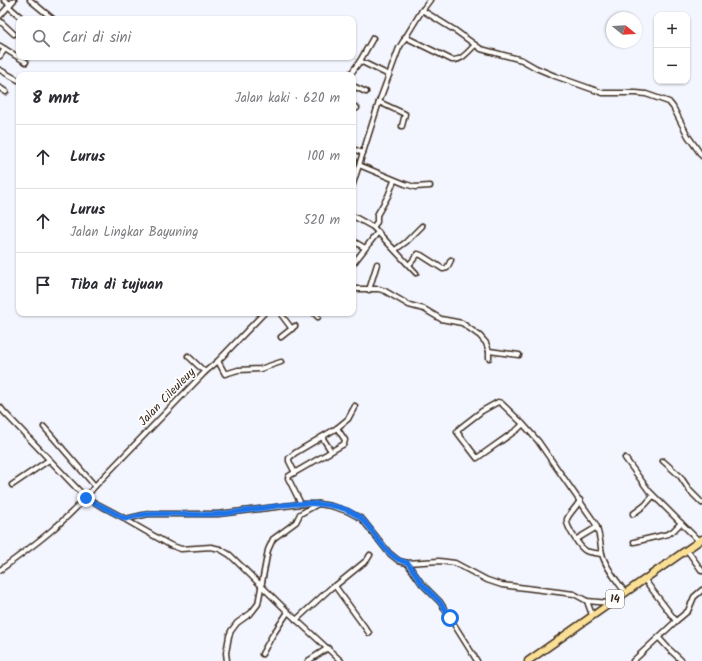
<!DOCTYPE html>
<html lang="id">
<head>
<meta charset="utf-8">
<style>
  body { margin:0; font-family:Kalam,sans-serif; background:#f2f2f3; color:#2b2b33 }
  .controls { position:absolute; right:12px; top:12px; display:grid; overflow:hidden; border-radius:8px; box-shadow:0 1px 3px #0004 }
  .controls button { width:36px; height:36px; display:grid; place-items:center; padding:0; border:0; border-bottom:1px solid #e1e1e2; background:#fff; color:#2b2b33; font:20px sans-serif }
  .compass { position:absolute; left:606px; top:12px; width:36px; height:36px; border-radius:50%; background:#fff; box-shadow:0 1px 3px #0004; rotate:108deg }
  .stop { position:absolute; width:12px; height:12px; margin:-9px; border:3px solid #1a73e8; border-radius:50%; background:#fff }
  .stop.end { background:#1a73e8; border-color:#fff; box-shadow:0 1px 4px #0008 }
  .list { margin:0; padding:0; list-style:none }
  h2 { display:flex; justify-content:space-between; align-items:center; height:52px; margin:0; padding:0 16px; font-size:17px }
  h2 small { font-size:13px; font-weight:400; color:#7c7c81 }
  .list li { display:grid; grid-template-columns:26px 1fr auto; gap:12px; align-items:center; box-sizing:border-box; height:64px; padding:0 16px; border-top:1px solid #e1e1e2 }
  .list b { display:block; font-size:15px; white-space:nowrap }
  .list p { margin:0; font-size:13px; white-space:nowrap; color:#7c7c81 }
  .list em { font-size:13px; font-style:normal; color:#7c7c81 }
  .icon { flex:none; width:22px; height:22px; fill:none; stroke:currentColor; stroke-width:2; stroke-linecap:round; stroke-linejoin:round }
  .map { position:relative; flex:none; width:702px; height:661px; overflow:hidden }
  .search { position:absolute; background:#fff; box-shadow:0 1px 3px #0004; left:16px; top:16px; width:340px; height:44px; display:flex; align-items:center; gap:10px; box-sizing:border-box; padding:0 14px; border-radius:8px; color:#7c7c81; font-size:15px }
  .panel { position:absolute; background:#fff; box-shadow:0 1px 3px #0004; left:16px; top:72px; width:340px; height:244px; border-radius:8px }
  .map>svg:first-child { display:block }
</style>
</head>
<body>
<div class="map">
<svg width="702" height="661" viewBox="0 0 702 661">
  <rect width="100%" height="100%" fill="#f3f5ff"/>
  <filter id="ink" filterUnits="userSpaceOnUse"><feTurbulence type="fractalNoise" baseFrequency=".025" numOctaves="2"/><feDisplacementMap in="SourceGraphic" scale="8" xChannelSelector="R" yChannelSelector="G"/><feConvolveMatrix kernelMatrix="1 2 1 2 8 2 1 2 1" color-interpolation-filters="sRGB"/></filter>
  <g filter="url(#ink)">
    <g fill="none" stroke-linecap="round" stroke-linejoin="round">
      <defs>
        <g id="minor">
          <path d="M4,0l6,4"/>
          <path d="M30,0l23,19"/>
          <path d="M8,6l15,13"/>
          <path d="M422,10l34,21 25,18 41,11 14,8 19,8 48,17h33l10,1 23,8 4,5 15,29 14,20"/>
          <path d="M0,16l14,-16"/>
          <path d="M0,21l14,13"/>
          <path d="M405,37l47,23c9,1 16,-8 22,-14"/>
          <path d="M0,46l26,16"/>
          <path d="M0,56l5,-7"/>
          <path d="M360,61l13,-23"/>
          <path d="M0,70l18,10"/>
          <path d="M350,75l10,-14 29,14"/>
          <path d="M353,86l13,6"/>
          <path d="M0,88l6,4"/>
          <path d="M379,102l26,12 -3,12"/>
          <path d="M353,106l4,2"/>
          <path d="M353,149l10,4"/>
          <path d="M359,165l46,19 10,3 15,-1"/>
          <path d="M353,184l26,-82 20,-54 22,-36 9,-12"/>
          <path d="M353,216l20,11 43,46"/>
          <path d="M373,227l4,-5v-7l11,-19 6,-15"/>
          <path d="M353,241l12,7"/>
          <path d="M395,250l11,-8 16,-16"/>
          <path d="M353,264l25,-32"/>
          <path d="M409,265l9,-11 3,1 22,14 4,-1 4,-8"/>
          <path d="M353,289h26l6,2 24,14 15,4 17,10 21,4 18,13 6,7 3,8v7"/>
          <path d="M369,290l8,-26"/>
          <path d="M280,313l12,16"/>
          <path d="M314,313l4,4"/>
          <path d="M281,337l14,-11"/>
          <path d="M489,351l30,4"/>
          <path d="M188,356l17,16"/>
          <path d="M218,361l7,13 13,-4 22,-1 21,-7"/>
          <path d="M0,407l4,5 82,86 40,21 22,-5h70l83,-10h18l12,2 16,5 15,8 27,34 10,8 8,2 32,-2 16,2 32,17 15,5 72,9 13,7 22,2"/>
          <path d="M523,424l-22,-21 -3,-1 -16,9 -22,17 -3,4 20,26 41,-29 5,-5 15,17 57,82c5,10 5,20 7,31 4,14 15,27 23,38"/>
          <path d="M44,427l51,59"/>
          <path d="M322,437l9,14"/>
          <path d="M625,458l24,33 50,50"/>
          <path d="M663,461l17,15 10,15 12,12"/>
          <path d="M294,473l50,-29 1,-4 -8,-12"/>
          <path d="M12,485l37,-25"/>
          <path d="M580,500c-3,7 -10,12 -13,19 -2,6 13,29 19,32 5,2 11,2 16,3"/>
          <path d="M301,504l-13,-26 1,-2 5,-3v-2l-5,-10v-3l6,-5 42,-25 11,-9 7,-13"/>
          <path d="M633,514l12,-9 8,-9"/>
          <path d="M126,520l44,25 11,4 30,-2 9,2 10,6 58,57 53,49"/>
          <path d="M577,539l20,-12"/>
          <path d="M634,542l34,-8 5,-3 8,-8"/>
          <path d="M687,550l15,21"/>
          <path d="M407,563l15,21 18,18 37,59"/>
          <path d="M0,570c33,-24 70,-51 95,-84l110,-114 13,-11 46,-48"/>
          <path d="M335,586l32,-26 3,-5"/>
          <path d="M587,601l5,14"/>
          <path d="M296,620l36,-33 3,-1 34,47"/>
          <path d="M676,621l12,-10 6,-14 8,-7"/>
          <path d="M659,638l10,11 13,12"/>
          <path d="M262,654l10,-18 16,-24"/>
          <path d="M227,661l-1,-8 3,-17 2,-5 6,-8 14,-10 7,-9 10,-54 5,-11 23,-17 4,-8 18,-10"/>
          <path d="M308,661l20,-13"/>
          <path d="M633,661l43,-40 -32,-42"/>
        </g>
        <path id="trunk" d="M528,661l174,-122"/>
      </defs>
      <use href="#minor" stroke="#3b2a1e" stroke-width="7"/>
      <use href="#trunk" stroke="#3b2a1e" stroke-width="9"/>
      <use href="#minor" stroke="#fff" stroke-width="4"/>
      <use href="#trunk" stroke="#fadf96" stroke-width="6"/>
    </g>
  </g>
  <g fill="none" stroke-linecap="round" stroke-linejoin="round" filter="url(#ink)">
    <path stroke="#1a73e8" stroke-width="5" d="M86,498l40,21c8,-2 16,-5 24,-5 22,-1 45,1 67,0 43,-2 88,-20 130,-4 5,3 12,6 16,10 14,14 23,39 45,43l14,21 18,18 10,16"/>
  </g>
  <g text-anchor="middle" dominant-baseline="central" stroke-width="3.5" stroke-linejoin="round" paint-order="stroke">
    <rect fill="#fff" stroke="#766a62" stroke-width="1" x="606" y="590" width="18" height="18" rx="3"/>
    <g font-size="11" font-weight="bold" fill="#3b2a1e">
      <text x="615" y="599">14</text>
    </g>
    <g font-size="12" fill="#3b2a1e" stroke="#fff">
      <text transform="translate(167 397) rotate(-46)">Jalan Cileuleuy</text>
    </g>
  </g>
</svg>
<div class="controls">
<button>+</button>
<button>−</button>
</div>
<svg class="compass" viewBox="-18 -18 36 36"><path d="M0-13l5 13h-10z" fill="#e53935"/><path d="M0 13l5-13h-10z" fill="#7c7c81"/></svg>
<div class="stop" style="left:450px;top:618px"></div>
<div class="stop end" style="left:86px;top:498px"></div>
<div class="search"><svg class="icon" aria-label="search" viewBox="0 0 24 24"><circle cx="10" cy="10" r="6"/><path d="M15 15l6 6"/></svg>Cari di sini</div>
<section class="panel">
<h2>8 mnt<small>Jalan kaki · 620 m</small></h2>
<ul class="list">
<li><svg class="icon" aria-label="ahead" viewBox="0 0 24 24"><path d="M12 20V5M6 11l6-6 6 6"/></svg><div><b>Lurus</b></div><em>100 m</em></li>
<li><svg class="icon" aria-label="ahead" viewBox="0 0 24 24"><path d="M12 20V5M6 11l6-6 6 6"/></svg><div><b>Lurus</b><p>Jalan Lingkar Bayuning</p></div><em>520 m</em></li>
<li><svg class="icon" aria-label="arrive" viewBox="0 0 24 24"><path d="M6 21V4h12l-3 4 3 4H6"/></svg><div><b>Tiba di tujuan</b></div></li>
</ul>
</section>
</div>
</body>
</html>
